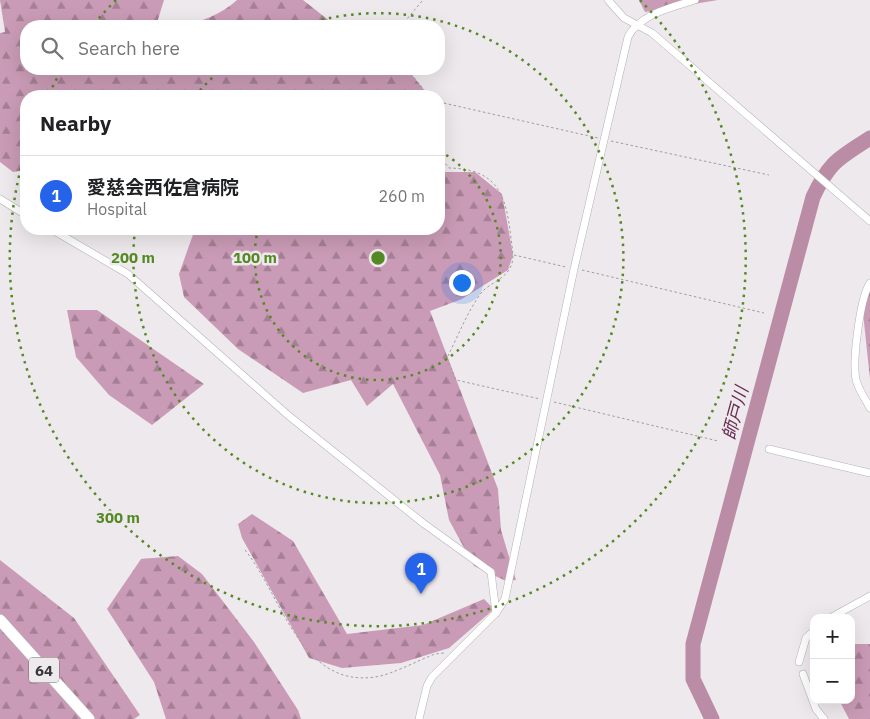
<!DOCTYPE html>
<html lang="en">
<head>
<meta charset="utf-8">
<style>
  body { margin:0; font-family:"IBM Plex Sans","Noto Sans JP",sans-serif; background:#f2f2f2; color:#202124 }
  .controls { position:absolute; right:15px; bottom:15px; display:grid; overflow:hidden; border-radius:10px; box-shadow:0 5px 20px #0002 }
  .controls button { width:45px; height:45px; display:grid; place-items:center; padding:0; border:0; border-bottom:1px solid #e0e0e0; background:#fff; color:#202124; font:25px sans-serif }
  .you { position:absolute; left:461px; top:282px; width:18px; height:18px; margin:-12px; border:4px solid #fff; border-radius:50%; background:#1a73e8; box-shadow:0 0 0 8px #1a73e833 }
  .badge { display:grid; place-items:center; width:32px; height:32px; border-radius:50%; background:#2563eb; color:#fff; font-size:16px; font-weight:700 }
  .pin { position:absolute; translate:-50% -41px; filter:drop-shadow(0 1px 2px #0008) }
  .pin::after { content:''; position:absolute; top:26px; width:18px; height:15px; background:inherit; clip-path:polygon(0 0,100% 0,50% 100%) }
  .list { margin:0; padding:0; list-style:none }
  h2 { display:flex; justify-content:space-between; align-items:center; height:65px; margin:0; padding:0 20px; font-size:21px }
  h2 small { font-size:16px; font-weight:400; color:#757577 }
  .list li { display:grid; grid-template-columns:32px 1fr auto; gap:15px; align-items:center; box-sizing:border-box; height:80px; padding:0 20px; border-top:1px solid #e0e0e0 }
  .list b { display:block; font-size:19px; white-space:nowrap }
  .list p { margin:0; font-size:16px; white-space:nowrap; color:#757577 }
  .list em { font-size:16px; font-style:normal; color:#757577 }
  .icon { flex:none; width:28px; height:28px; fill:none; stroke:currentColor; stroke-width:2; stroke-linecap:round; stroke-linejoin:round }
  .map { position:relative; flex:none; width:870px; height:719px; overflow:hidden }
  .search { position:absolute; background:#fff; box-shadow:0 5px 20px #0002; left:20px; top:20px; width:425px; height:55px; display:flex; align-items:center; gap:12px; box-sizing:border-box; padding:0 18px; border-radius:20px; color:#757577; font-size:19px }
  .panel { position:absolute; background:#fff; box-shadow:0 5px 20px #0002; left:20px; top:90px; width:425px; height:145px; border-radius:20px }
  .map>svg:first-child { display:block }
</style>
</head>
<body>
<div class="map">
<svg width="870" height="719" viewBox="0 0 870 719">
  <defs>
    <pattern id="forest-firs" width="22" height="20" patternUnits="userSpaceOnUse" patternTransform="scale(1.25)"><rect width="22" height="20" fill="#ca9bb6"/><path d="M5 1l3.5 6h-7zM16 11l3.5 6h-7z" fill="#a57f95"/></pattern>
  </defs>
  <rect width="100%" height="100%" fill="#eee9ec"/>
  <g fill="url(#forest-firs)">
    <path d="M0,0h164l-8,26h-130v43h374l12,6 17,21h-403v74l-13,2 -13,-10v-129l5,-1z"/>
    <path d="M237,0h66l33,26h-157c21,-4 42,-11 58,-26z"/>
    <path d="M639,0h79l-73,12z"/>
    <path d="M440,172h35l27,22 11,61 -5,15 -46,29 -32,12 68,178 3,41 15,50 -10,1 -32,-15 -25,-46 -9,-45 -47,-91 -26,22 -16,-26 -48,13 -65,-44 -54,-52 -5,-23 16,-45h244z"/>
    <path d="M870,292v87l-8,-76z"/>
    <path d="M67,310h30l107,74 -52,41 -43,-30 -33,-38z"/>
    <path d="M252,514l41,27 54,93 76,-9 61,-26 10,10 -45,39 -48,15 -59,5 -33,-10 -67,-120 -4,-14z"/>
    <path d="M178,556l24,18 52,68 44,68 3,9h-135l-12,-37 -47,-73 34,-50z"/>
    <path d="M0,560l74,58 66,97 -6,4h-134z"/>
    <path d="M851,644h19v75h-21l-10,-19h12z"/>
  </g>
  <g fill="none" stroke-linecap="round" stroke-linejoin="round">
    <path stroke="#ba8ca6" stroke-width="15" d="M712,719l-19,-40v-35l120,-447c17,-36 25,-38 57,-59"/>
    <defs>
      <g id="minor">
        <path d="M608,0l16,18 28,15 218,188"/>
        <path d="M0,199l26,16"/>
        <path d="M51,229l77,45 161,142 134,107 68,49 5,41"/>
        <path d="M870,283c-10,15 -19,83 -13,100 3,9 9,17 13,25"/>
        <path d="M769,449l101,24"/>
        <path d="M830,618l40,-22"/>
        <path d="M799,662l7,-24 8,-7"/>
        <path d="M803,674l13,35 8,10"/>
        <path d="M419,719l8,-33 5,-9 64,-64 9,-14 69,-330 54,-232c11,-23 45,-30 67,-37"/>
      </g>
      <path id="primary" d="M0,620l89,99"/>
    </defs>
    <use href="#minor" stroke="#b5b1b3" stroke-width="8"/>
    <use href="#primary" stroke="#b5b1b3" stroke-width="12"/>
    <g stroke="#9f9c9e" stroke-width="1" stroke-dasharray="2.5 2.5" stroke-linecap="butt">
      <path d="M401,26l22,-26"/>
      <path d="M402,69l10,6 17,21"/>
      <path d="M439,102l159,36"/>
      <path d="M611,141l158,34"/>
      <path d="M439,156l10,12c49,1 57,27 62,70 1,9 4,22 -1,30 -7,13 -24,16 -31,28 -13,19 -22,42 -32,62l9,22 84,19"/>
      <path d="M514,255l52,12"/>
      <path d="M582,270l182,43"/>
      <path d="M554,402l164,39"/>
      <path d="M245,550c36,44 55,138 130,127 16,-2 44,-17 60,-23l9,-1"/>
    </g>
    <use href="#minor" stroke="#fff" stroke-width="7"/>
    <use href="#primary" stroke="#fff" stroke-width="11"/>
  </g>
  <g fill="none" stroke="#548a24" stroke-width="2.5" stroke-dasharray="2.5 5">
    <path d="M440 151A123 123 0 1 1 258 229"/>
    <path d="M195 96A245 245 0 0 1 222 69M300 26A245 245 0 1 1 135 230"/>
    <path d="M49 94A368 368 0 0 1 61 71M94 24A368 368 0 0 1 116 0M640 0A368 368 0 1 1 26 150"/>
  </g>
  <g text-anchor="middle" dominant-baseline="central" stroke-width="5" stroke-linejoin="round" paint-order="stroke">
    <rect fill="#eee9ec" stroke="#6e6b6d" stroke-width="1" x="29" y="657.5" width="30" height="25" rx="4"/>
    <g font-size="15" font-weight="bold" fill="#373536">
      <text x="44" y="670">64</text>
    </g>
    <g font-size="18" font-style="italic" fill="#682e53" stroke="#eee9ec">
      <text transform="translate(735 413) rotate(-75)">師戸川</text>
    </g>
  </g>
  <circle cx="378" cy="258" r="8" fill="#548a24" stroke="#eee9ec" stroke-width="2.5"/>
  <g font-size="15" text-anchor="middle" font-weight="bold" fill="#548a24" stroke="#eee9ec" stroke-width="5" stroke-linejoin="round" paint-order="stroke">
    <text x="255" y="263">100 m</text>
    <text x="133" y="263">200 m</text>
    <text x="118" y="523">300 m</text>
  </g>
</svg>
<div class="controls">
<button>+</button>
<button>−</button>
</div>
<div class="you"></div>
<div class="pin badge" style="left:421px;top:594px">1</div>
<div class="search"><svg class="icon" aria-label="search" viewBox="0 0 24 24"><circle cx="10" cy="10" r="6"/><path d="M15 15l6 6"/></svg>Search here</div>
<section class="panel">
<h2>Nearby<small></small></h2>
<ul class="list">
<li><span class="badge">1</span><div><b>愛慈会西佐倉病院</b><p>Hospital</p></div><em>260 m</em></li>
</ul>
</section>
</div>
</body>
</html>
